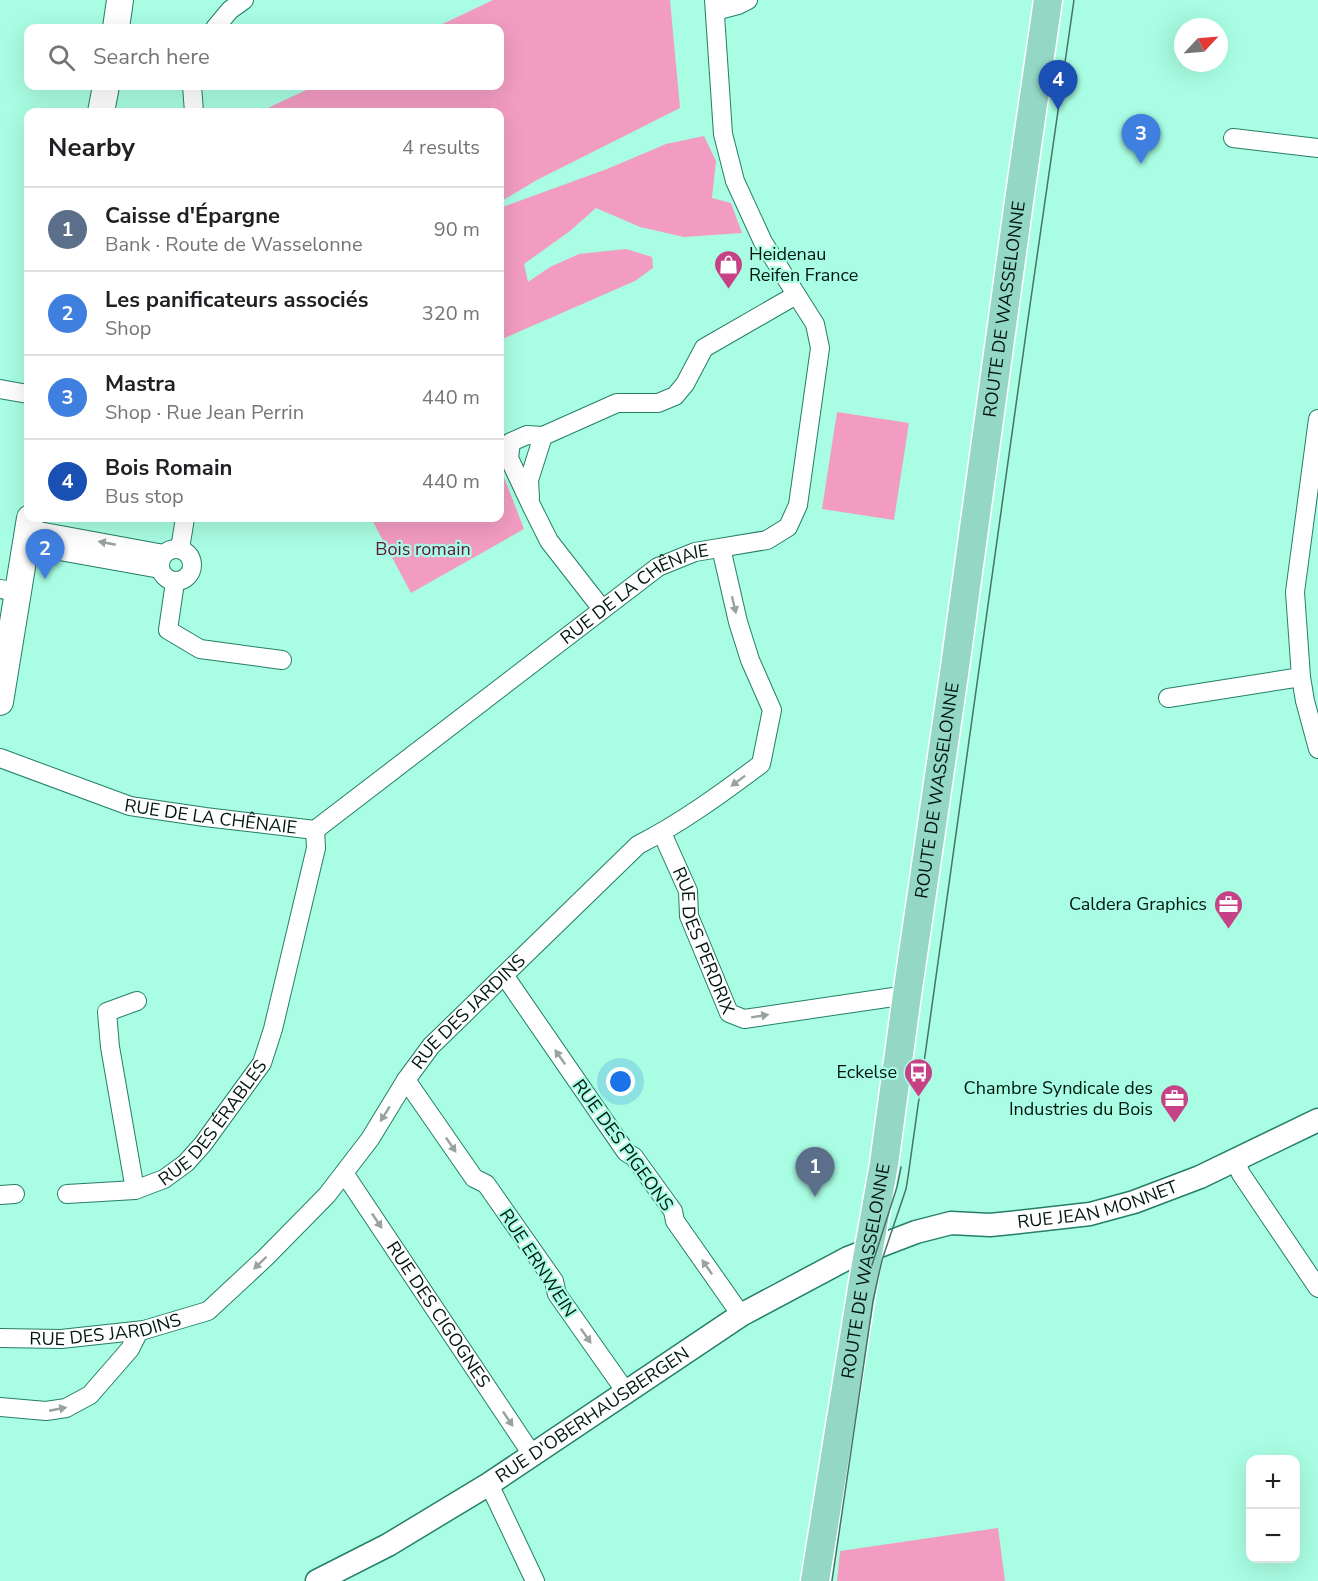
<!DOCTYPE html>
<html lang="en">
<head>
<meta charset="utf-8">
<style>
  body { margin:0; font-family:"Nunito Sans",sans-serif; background:#f2f2f2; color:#202124 }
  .controls { position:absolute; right:18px; bottom:18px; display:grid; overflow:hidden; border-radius:12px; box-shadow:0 6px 24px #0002 }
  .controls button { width:54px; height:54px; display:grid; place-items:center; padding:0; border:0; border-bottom:2px solid #e0e0e0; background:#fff; color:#202124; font:30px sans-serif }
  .compass { position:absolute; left:1174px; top:18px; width:54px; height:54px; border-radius:50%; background:#fff; box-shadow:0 6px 24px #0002; rotate:64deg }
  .you { position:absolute; left:621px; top:1082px; width:21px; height:21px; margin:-15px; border:4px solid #fff; border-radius:50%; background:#1a73e8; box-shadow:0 0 0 9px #1a73e833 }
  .badge { display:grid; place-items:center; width:39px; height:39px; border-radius:50%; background:#1a73e8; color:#fff; font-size:20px; font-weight:700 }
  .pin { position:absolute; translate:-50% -50px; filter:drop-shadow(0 2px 3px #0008) }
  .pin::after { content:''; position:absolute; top:32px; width:21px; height:18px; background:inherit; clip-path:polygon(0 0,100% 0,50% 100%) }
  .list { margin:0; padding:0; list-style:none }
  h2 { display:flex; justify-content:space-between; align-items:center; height:78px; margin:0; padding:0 24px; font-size:26px }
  h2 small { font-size:20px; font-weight:400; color:#757577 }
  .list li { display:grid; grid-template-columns:39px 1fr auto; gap:18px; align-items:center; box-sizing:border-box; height:84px; padding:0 24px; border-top:2px solid #e0e0e0 }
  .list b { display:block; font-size:22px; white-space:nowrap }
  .list p { margin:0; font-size:20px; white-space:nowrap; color:#757577 }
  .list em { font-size:20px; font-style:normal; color:#757577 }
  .icon { flex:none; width:33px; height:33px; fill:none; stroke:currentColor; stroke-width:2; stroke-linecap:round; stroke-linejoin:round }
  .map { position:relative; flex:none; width:1318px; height:1581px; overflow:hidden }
  .search { position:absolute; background:#fff; box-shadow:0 6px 24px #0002; left:24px; top:24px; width:480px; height:66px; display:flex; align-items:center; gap:15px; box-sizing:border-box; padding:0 21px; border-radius:12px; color:#757577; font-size:22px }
  .panel { position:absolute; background:#fff; box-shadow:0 6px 24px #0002; left:24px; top:108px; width:480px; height:414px; border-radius:12px }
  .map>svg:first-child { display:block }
</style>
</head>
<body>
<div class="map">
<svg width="1318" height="1581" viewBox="0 0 1318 1581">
  <rect width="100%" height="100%" fill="#a8fde2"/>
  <g fill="#f39cc2">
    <path d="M493,0h177l10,108 -143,72 -37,22v-90h-241l56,-26h185v-58h-66z"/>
    <path d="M704,136l12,25 -4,37 19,5 11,30 -58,4 -44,-10 -44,-19 -26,23 -46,33 4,18 22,-15 29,-13 47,-5 26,8 1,11 -18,13 -135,59v-132l107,-39 59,-25z"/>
    <path d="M837,412l72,11 -15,97 -72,-11z"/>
    <path d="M500,467l24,62 -113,64 -40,-75h129z"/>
    <path d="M998,1528l7,53h-168l3,-30z"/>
  </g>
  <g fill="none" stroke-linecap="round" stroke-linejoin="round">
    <defs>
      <g id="minor">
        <path d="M715,11l23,-6 10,-5"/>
        <path d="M215,28l15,-18 14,-10"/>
        <path d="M192,86l2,26"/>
        <path d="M1233,138l85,10"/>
        <path d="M0,389l28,5"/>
        <path d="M1318,419l-23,173 6,85 4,24 13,48"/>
        <path d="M530,498l-1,-18 14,-44"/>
        <path d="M28,529l136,25"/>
        <path d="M26,545l134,24"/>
        <circle cx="176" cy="565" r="16"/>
        <path d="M180,549l5,-31"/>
        <path d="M175,582l-7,48 32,19 82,11"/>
        <path d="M0,589l18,3"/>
        <path d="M602,609l-53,-68 -18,-36 -22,-47 2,-16 16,-7 16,1 74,-33h41l17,-7 10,-12 19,-36 92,-53"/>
        <path d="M1168,698l133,-21"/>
        <path id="s1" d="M0,758l130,48 75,11 110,13 343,-263 37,-15 72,-12 21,-13 10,-22 22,-157 -5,-24 -52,-82 -28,-61 -12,-47 -9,-134"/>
        <path id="s2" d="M662,833l26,58 1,25 40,97 15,6 163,-24"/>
        <path d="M504,975l122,177 8,5 39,54 2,10 66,94"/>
        <path d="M406,1080l68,98 12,6 68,97 3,13 69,98"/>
        <path d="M1235,1160l6,14 77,114"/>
        <path id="s3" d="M344,1173l189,283"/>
        <path d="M135,1190l-25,-143 -3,-35 30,-11"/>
        <path id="s4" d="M67,1194l68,-4 29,-11 22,-16 17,-19 59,-81 11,-34 43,-181 -1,-18"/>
        <path d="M0,1195l15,-1"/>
        <path id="s5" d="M0,1338l61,1 83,-9 64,-19 57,-53 62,-63 43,-56 36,-59 25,-34 207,-201c43,-22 83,-51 123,-81l11,-54 -22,-50 -12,-38 -17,-74"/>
        <path d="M0,1407l46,4 20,-3 24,-13 40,-46 9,-18"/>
        <path d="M489,1484l46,97"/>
      </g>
      <g id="tertiary">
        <path id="s6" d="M317,1581l71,-36 101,-61 252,-169 107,-57 68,-26 35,-9 39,2 20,-2 80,-9 44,-12 66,-25 118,-57"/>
      </g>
      <g id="secondary">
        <path d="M116,28l4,-28"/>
        <path d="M101,112l5,-26"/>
        <path d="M0,702l30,-184"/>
      </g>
      <g id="primary">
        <path id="s7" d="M815,1581l49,-305 20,-112 23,-169 47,-321 66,-480 28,-194"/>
      </g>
    </defs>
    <use href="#minor" stroke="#247e68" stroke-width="20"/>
    <use href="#tertiary" stroke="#247e68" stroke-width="25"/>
    <use href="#secondary" stroke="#247e68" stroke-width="28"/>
    <use href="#primary" stroke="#fff" stroke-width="31"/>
    <use href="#minor" stroke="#fff" stroke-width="18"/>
    <use href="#tertiary" stroke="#fff" stroke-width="22"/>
    <use href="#secondary" stroke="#fff" stroke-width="26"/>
    <use href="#primary" stroke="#94d7c5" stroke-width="28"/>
    <g stroke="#447466" stroke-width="1.5">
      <path d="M872,1265l25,-78 4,-20"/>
      <path d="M832,1581l41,-280 9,-41 24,-71 2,-12 120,-858 46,-319"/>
    </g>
  </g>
  <defs><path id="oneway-solid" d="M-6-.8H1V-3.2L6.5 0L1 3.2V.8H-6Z" transform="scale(1.5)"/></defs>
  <g fill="#99a2a0">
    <use href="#oneway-solid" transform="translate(107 543) rotate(-169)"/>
    <use href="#oneway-solid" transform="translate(734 605) rotate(77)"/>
    <use href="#oneway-solid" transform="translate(738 781) rotate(143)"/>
    <use href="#oneway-solid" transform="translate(760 1016) rotate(-9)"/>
    <use href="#oneway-solid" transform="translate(560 1057) rotate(-125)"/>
    <use href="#oneway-solid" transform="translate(385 1114) rotate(122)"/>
    <use href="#oneway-solid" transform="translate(451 1145) rotate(56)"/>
    <use href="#oneway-solid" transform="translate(377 1221) rotate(56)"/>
    <use href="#oneway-solid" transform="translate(260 1263) rotate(136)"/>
    <use href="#oneway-solid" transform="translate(707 1267) rotate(-125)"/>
    <use href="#oneway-solid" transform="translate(586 1336) rotate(55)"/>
    <use href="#oneway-solid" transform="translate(58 1409) rotate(-11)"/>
    <use href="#oneway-solid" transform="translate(508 1419) rotate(56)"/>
  </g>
  <defs>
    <symbol id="shop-pin" viewBox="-11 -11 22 30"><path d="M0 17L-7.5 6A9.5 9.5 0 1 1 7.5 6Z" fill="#c64186" stroke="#a8fde2"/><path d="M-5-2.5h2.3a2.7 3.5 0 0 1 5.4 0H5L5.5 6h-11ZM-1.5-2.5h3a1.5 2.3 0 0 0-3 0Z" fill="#fff"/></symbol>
    <symbol id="office-pin" viewBox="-11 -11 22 30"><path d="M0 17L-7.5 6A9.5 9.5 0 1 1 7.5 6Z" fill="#c64186" stroke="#a8fde2"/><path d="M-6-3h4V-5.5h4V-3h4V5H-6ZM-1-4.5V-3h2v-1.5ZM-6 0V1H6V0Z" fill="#fff"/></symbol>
    <symbol id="bus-pin" viewBox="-11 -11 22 30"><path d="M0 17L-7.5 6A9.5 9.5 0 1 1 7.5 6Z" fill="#c64186" stroke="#a8fde2"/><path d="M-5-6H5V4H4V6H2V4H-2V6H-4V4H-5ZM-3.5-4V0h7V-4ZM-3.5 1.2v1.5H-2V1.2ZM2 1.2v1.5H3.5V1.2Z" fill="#fff"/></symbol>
  </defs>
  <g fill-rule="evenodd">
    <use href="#shop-pin" x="712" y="248" width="33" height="45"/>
    <use href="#office-pin" x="1212" y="888" width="33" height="45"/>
    <use href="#bus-pin" x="902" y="1056" width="33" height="45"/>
    <use href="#office-pin" x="1158" y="1082" width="33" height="45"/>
  </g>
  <g text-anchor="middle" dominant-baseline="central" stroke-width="4.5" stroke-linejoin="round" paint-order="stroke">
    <g font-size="18" fill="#001711" stroke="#a8fde2" text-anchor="end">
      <text x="749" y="254" text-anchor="start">Heidenau<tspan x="749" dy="21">Reifen France</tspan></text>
      <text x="1207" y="904">Caldera Graphics</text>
      <text x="897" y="1072">Eckelse</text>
      <text x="1153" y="1088">Chambre Syndicale des<tspan x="1153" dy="21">Industries du Bois</tspan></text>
    </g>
    <g font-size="18" fill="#001711" stroke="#a8fde2">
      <text stroke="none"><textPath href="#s7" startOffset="1286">ROUTE DE WASSELONNE</textPath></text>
      <text stroke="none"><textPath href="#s1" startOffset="724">RUE DE LA CHÊNAIE</textPath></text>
      <text stroke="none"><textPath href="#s7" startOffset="800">ROUTE DE WASSELONNE</textPath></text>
      <text stroke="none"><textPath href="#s1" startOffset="220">RUE DE LA CHÊNAIE</textPath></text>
      <text stroke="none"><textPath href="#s2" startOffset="116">RUE DES PERDRIX</textPath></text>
      <text stroke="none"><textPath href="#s5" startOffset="610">RUE DES JARDINS</textPath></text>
      <text stroke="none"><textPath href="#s4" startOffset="174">RUE DES ÉRABLES</textPath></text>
      <text transform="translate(623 1145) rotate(54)">RUE DES PIGEONS</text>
      <text stroke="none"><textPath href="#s6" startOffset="880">RUE JEAN MONNET</textPath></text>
      <text transform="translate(538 1263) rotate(57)">RUE ERNWEIN</text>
      <text stroke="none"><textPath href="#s7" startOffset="314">ROUTE DE WASSELONNE</textPath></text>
      <text stroke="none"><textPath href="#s3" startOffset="170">RUE DES CIGOGNES</textPath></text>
      <text stroke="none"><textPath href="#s5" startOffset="106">RUE DES JARDINS</textPath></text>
      <text stroke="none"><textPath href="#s6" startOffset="322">RUE D'OBERHAUSBERGEN</textPath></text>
    </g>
    <g font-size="18" fill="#61143e" stroke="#a8fde2">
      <text x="423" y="549">Bois romain</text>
    </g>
  </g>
</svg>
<div class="controls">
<button>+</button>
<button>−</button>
</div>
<svg class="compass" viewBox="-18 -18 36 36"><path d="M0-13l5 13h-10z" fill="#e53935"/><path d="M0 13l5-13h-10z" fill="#757577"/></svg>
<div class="you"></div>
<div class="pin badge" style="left:815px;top:1197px;background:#5c6f8a">1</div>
<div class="pin badge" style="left:45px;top:579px;background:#3f7fe0">2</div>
<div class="pin badge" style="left:1141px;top:164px;background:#3f7fe0">3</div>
<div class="pin badge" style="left:1058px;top:110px;background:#1a4fb4">4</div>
<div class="search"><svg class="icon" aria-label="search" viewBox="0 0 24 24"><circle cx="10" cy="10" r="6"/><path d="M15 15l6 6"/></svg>Search here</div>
<section class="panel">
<h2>Nearby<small>4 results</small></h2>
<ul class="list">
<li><span class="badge" style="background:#5c6f8a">1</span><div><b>Caisse d'Épargne</b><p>Bank · Route de Wasselonne</p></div><em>90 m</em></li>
<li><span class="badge" style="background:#3f7fe0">2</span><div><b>Les panificateurs associés</b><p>Shop</p></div><em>320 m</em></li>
<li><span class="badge" style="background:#3f7fe0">3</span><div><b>Mastra</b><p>Shop · Rue Jean Perrin</p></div><em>440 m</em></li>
<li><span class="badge" style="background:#1a4fb4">4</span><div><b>Bois Romain</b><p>Bus stop</p></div><em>440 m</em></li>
</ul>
</section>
</div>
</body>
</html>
